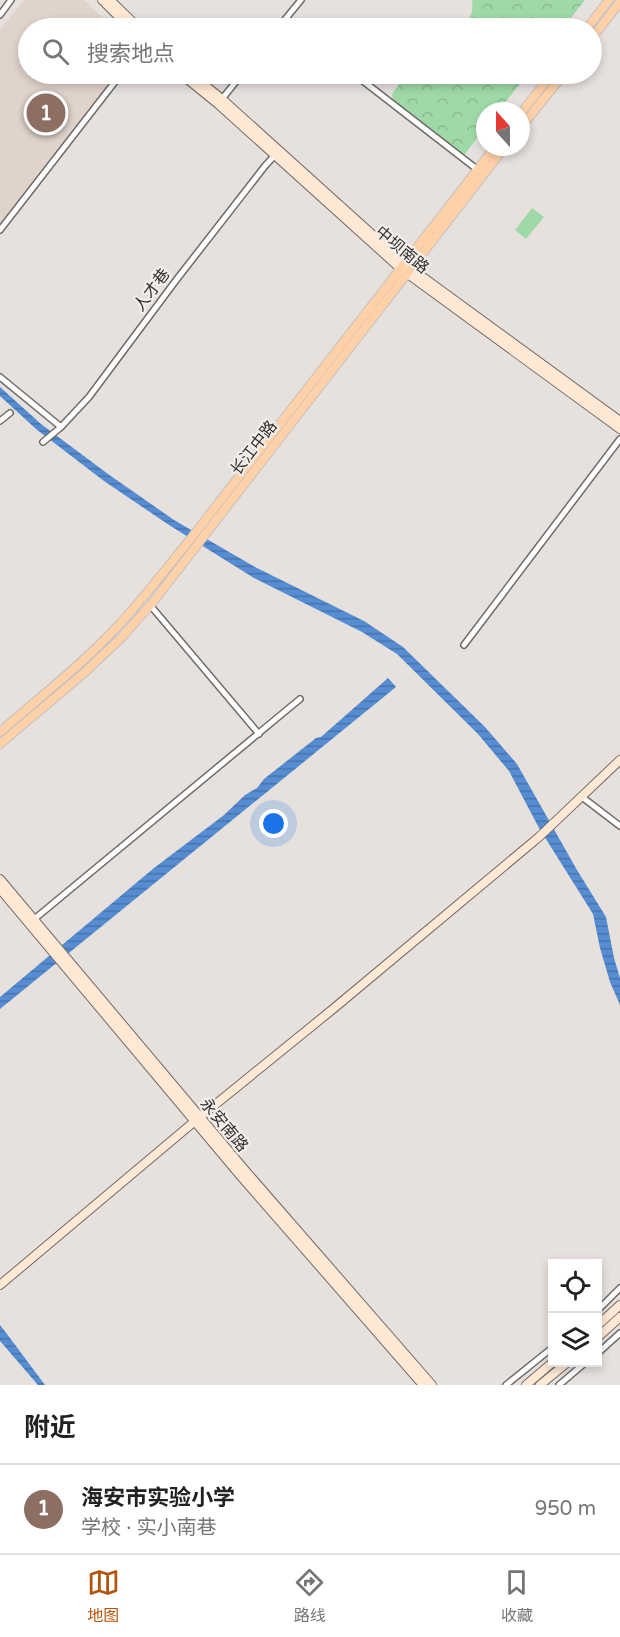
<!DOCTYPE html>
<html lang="zh">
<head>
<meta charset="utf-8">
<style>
  body { margin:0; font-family:"Varela Round","Noto Sans SC",sans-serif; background:#f2f2f2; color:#222 }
  .controls { position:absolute; right:18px; bottom:18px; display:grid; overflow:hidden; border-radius:0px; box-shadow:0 3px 9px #0003 }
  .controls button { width:54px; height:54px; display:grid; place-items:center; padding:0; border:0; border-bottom:2px solid #e0e0e0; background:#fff; color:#222; font:30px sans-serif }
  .compass { position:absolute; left:476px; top:102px; width:54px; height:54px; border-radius:50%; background:#fff; box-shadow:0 3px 9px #0003; rotate:339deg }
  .you { position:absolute; left:274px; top:824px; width:21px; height:21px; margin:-15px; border:4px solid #fff; border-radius:50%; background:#1a73e8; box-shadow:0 0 0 9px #1a73e833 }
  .badge { display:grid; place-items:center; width:39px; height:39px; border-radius:50%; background:#b45309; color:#fff; font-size:20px; font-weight:700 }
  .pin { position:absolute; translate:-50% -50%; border:3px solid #fff; box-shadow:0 2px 6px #0006 }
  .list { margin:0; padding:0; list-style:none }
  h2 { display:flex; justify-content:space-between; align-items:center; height:78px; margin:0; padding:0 24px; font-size:26px }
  h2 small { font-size:20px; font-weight:400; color:#767676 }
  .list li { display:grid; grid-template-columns:39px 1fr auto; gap:18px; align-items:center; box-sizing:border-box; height:90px; padding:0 24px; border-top:2px solid #e0e0e0 }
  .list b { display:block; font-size:22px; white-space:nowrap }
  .list p { margin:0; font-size:20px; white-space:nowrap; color:#767676 }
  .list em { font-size:20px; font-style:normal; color:#767676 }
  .icon { flex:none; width:33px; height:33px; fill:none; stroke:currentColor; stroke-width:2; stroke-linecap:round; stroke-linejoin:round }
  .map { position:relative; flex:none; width:620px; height:1385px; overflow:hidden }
  .search { position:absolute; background:#fff; box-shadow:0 3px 9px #0003; left:18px; right:18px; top:18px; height:66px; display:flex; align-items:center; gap:15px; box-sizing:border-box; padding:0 21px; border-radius:33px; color:#767676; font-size:22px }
  .sheet { height:168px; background:#fff }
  nav { display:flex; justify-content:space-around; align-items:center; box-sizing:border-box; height:84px; border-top:2px solid #e0e0e0; background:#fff; font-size:16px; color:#767676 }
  nav a { display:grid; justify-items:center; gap:3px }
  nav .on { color:#b45309 }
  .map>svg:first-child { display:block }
</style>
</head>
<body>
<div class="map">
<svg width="620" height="1385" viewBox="0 0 620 1385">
  <defs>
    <pattern id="park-crowns" width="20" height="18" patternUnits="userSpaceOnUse" patternTransform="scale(1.5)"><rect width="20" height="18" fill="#9fd9a7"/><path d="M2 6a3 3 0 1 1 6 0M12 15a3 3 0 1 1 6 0" fill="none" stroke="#89bb90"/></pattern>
    <pattern id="water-rules" width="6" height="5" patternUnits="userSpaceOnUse" patternTransform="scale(1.5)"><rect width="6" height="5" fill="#568dd2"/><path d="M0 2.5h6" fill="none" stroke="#4874ab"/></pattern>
  </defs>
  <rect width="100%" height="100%" fill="#e7e1de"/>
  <path fill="#e0d3cb" d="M24,0h60l30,28h-86v46h89l-117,153v-197z"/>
  <g fill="url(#park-crowns)">
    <path d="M472,0h113l-22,28h-107c13,-5 18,-14 16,-28z"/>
    <path d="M408,74h120l-30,37h-13v17l-20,26 -5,-1 -67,-52 -1,-6 1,-3z"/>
  </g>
  <path fill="#9fd9a7" d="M532,208l12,9 -18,22 -11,-9z"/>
  <g fill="url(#water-rules)">
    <path d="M0,387l41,37 67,50 66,46 81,47 109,54 39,26 82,80 32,37 60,106 29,47 8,41 6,20v27l-10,-23 -10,-34 -7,-34 -54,-86 -30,-57 -31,-37 -81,-80 -35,-22 -108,-54 -85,-53 -65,-44 -68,-52 -36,-33z"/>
    <path d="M388,678l8,9 -396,322v-12l154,-129 70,-53 21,-20 12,-7 7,-9 52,-41 5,-1z"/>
    <path d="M0,1325l4,5 41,55h-7l-38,-44z"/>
  </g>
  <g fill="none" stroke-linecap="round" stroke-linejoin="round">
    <defs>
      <g id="street">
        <path d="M0,15l11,-15"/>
        <path d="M285,20l11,8"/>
        <path d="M278,28l23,-28"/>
        <path d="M354,74l124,96"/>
        <path d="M222,99l20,-25"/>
        <path d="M0,230l121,-156"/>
        <path d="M0,377l61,50"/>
        <path d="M0,421l10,-8"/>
        <path d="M43,442l18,-15 28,-30 88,-118 88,-113 10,-11"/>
        <path d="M150,605l109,129"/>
        <path d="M464,645l156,-206"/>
        <path d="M582,797l38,29"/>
        <path d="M32,921l268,-222"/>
        <path d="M598,1310l22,-22"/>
        <path d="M598,1353l22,-20"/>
        <path d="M506,1385l46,-37"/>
        <path d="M559,1385l27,-23"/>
      </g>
      <g id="secondary">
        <path d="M102,0l28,28"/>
        <path d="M110,0l29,28"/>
        <path d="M181,74l37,30 183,165 219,160"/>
        <path d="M191,74l31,25 183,165 215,157"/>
        <path d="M0,879l244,290 188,216"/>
        <path d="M0,889l238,284 185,212"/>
        <path d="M0,1285l195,-164 138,-112 206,-172 81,-77"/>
        <path d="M598,1325l22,-20"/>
        <path d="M598,1337l22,-20"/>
        <path d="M526,1385l27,-23"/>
        <path d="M540,1385l28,-23"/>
      </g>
      <g id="primary">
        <path d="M587,28l22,-28"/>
        <path d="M592,38l28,-36"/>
        <path d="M521,113l31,-39"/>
        <path d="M521,127l43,-53"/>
        <path d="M0,732c39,-34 79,-65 114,-102 27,-28 50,-59 75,-89l306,-394"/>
        <path d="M0,744l84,-71 38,-36 31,-35 352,-455"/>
      </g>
    </defs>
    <use href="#street" stroke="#706b68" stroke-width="8"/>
    <use href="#secondary" stroke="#706b68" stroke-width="10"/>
    <use href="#primary" stroke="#c1c1c0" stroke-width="10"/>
    <use href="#street" stroke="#fff" stroke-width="5"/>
    <use href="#secondary" stroke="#ffe8d4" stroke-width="8"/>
    <use href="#primary" stroke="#fed1a9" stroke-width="8"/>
  </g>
  <g text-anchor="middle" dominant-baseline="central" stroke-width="4.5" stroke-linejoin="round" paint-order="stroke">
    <g font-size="16" fill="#312f2d" stroke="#f4eeeb">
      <text transform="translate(402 250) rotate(40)">中坝南路</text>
      <text transform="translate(152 290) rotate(-53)">人才巷</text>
      <text transform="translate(254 448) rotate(-52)">长江中路</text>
      <text transform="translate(224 1125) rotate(50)">永安南路</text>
    </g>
  </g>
</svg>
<div class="controls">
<button><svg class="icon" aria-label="locate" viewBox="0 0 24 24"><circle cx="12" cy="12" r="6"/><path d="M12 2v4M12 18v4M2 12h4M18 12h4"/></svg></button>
<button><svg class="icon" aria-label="layers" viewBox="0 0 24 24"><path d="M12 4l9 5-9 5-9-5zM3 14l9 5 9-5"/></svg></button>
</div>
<svg class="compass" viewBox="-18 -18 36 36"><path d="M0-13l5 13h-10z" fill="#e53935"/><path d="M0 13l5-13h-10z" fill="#767676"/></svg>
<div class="you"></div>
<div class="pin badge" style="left:46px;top:113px;background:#8d6e63">1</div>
<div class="search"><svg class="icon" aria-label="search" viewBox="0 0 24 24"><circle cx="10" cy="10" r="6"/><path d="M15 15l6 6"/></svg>搜索地点</div>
</div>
<section class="sheet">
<h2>附近<small></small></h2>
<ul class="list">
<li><span class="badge" style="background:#8d6e63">1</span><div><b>海安市实验小学</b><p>学校 · 实小南巷</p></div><em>950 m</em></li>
</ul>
</section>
<nav>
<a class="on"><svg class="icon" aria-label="map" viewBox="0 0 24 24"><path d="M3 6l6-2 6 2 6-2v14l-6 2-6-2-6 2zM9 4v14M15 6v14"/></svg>地图</a>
<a><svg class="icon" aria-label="directions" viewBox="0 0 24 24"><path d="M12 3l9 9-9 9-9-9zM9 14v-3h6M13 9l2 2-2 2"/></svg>路线</a>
<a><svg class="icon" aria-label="saved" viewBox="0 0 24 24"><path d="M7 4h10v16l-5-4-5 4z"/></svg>收藏</a>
</nav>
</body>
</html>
